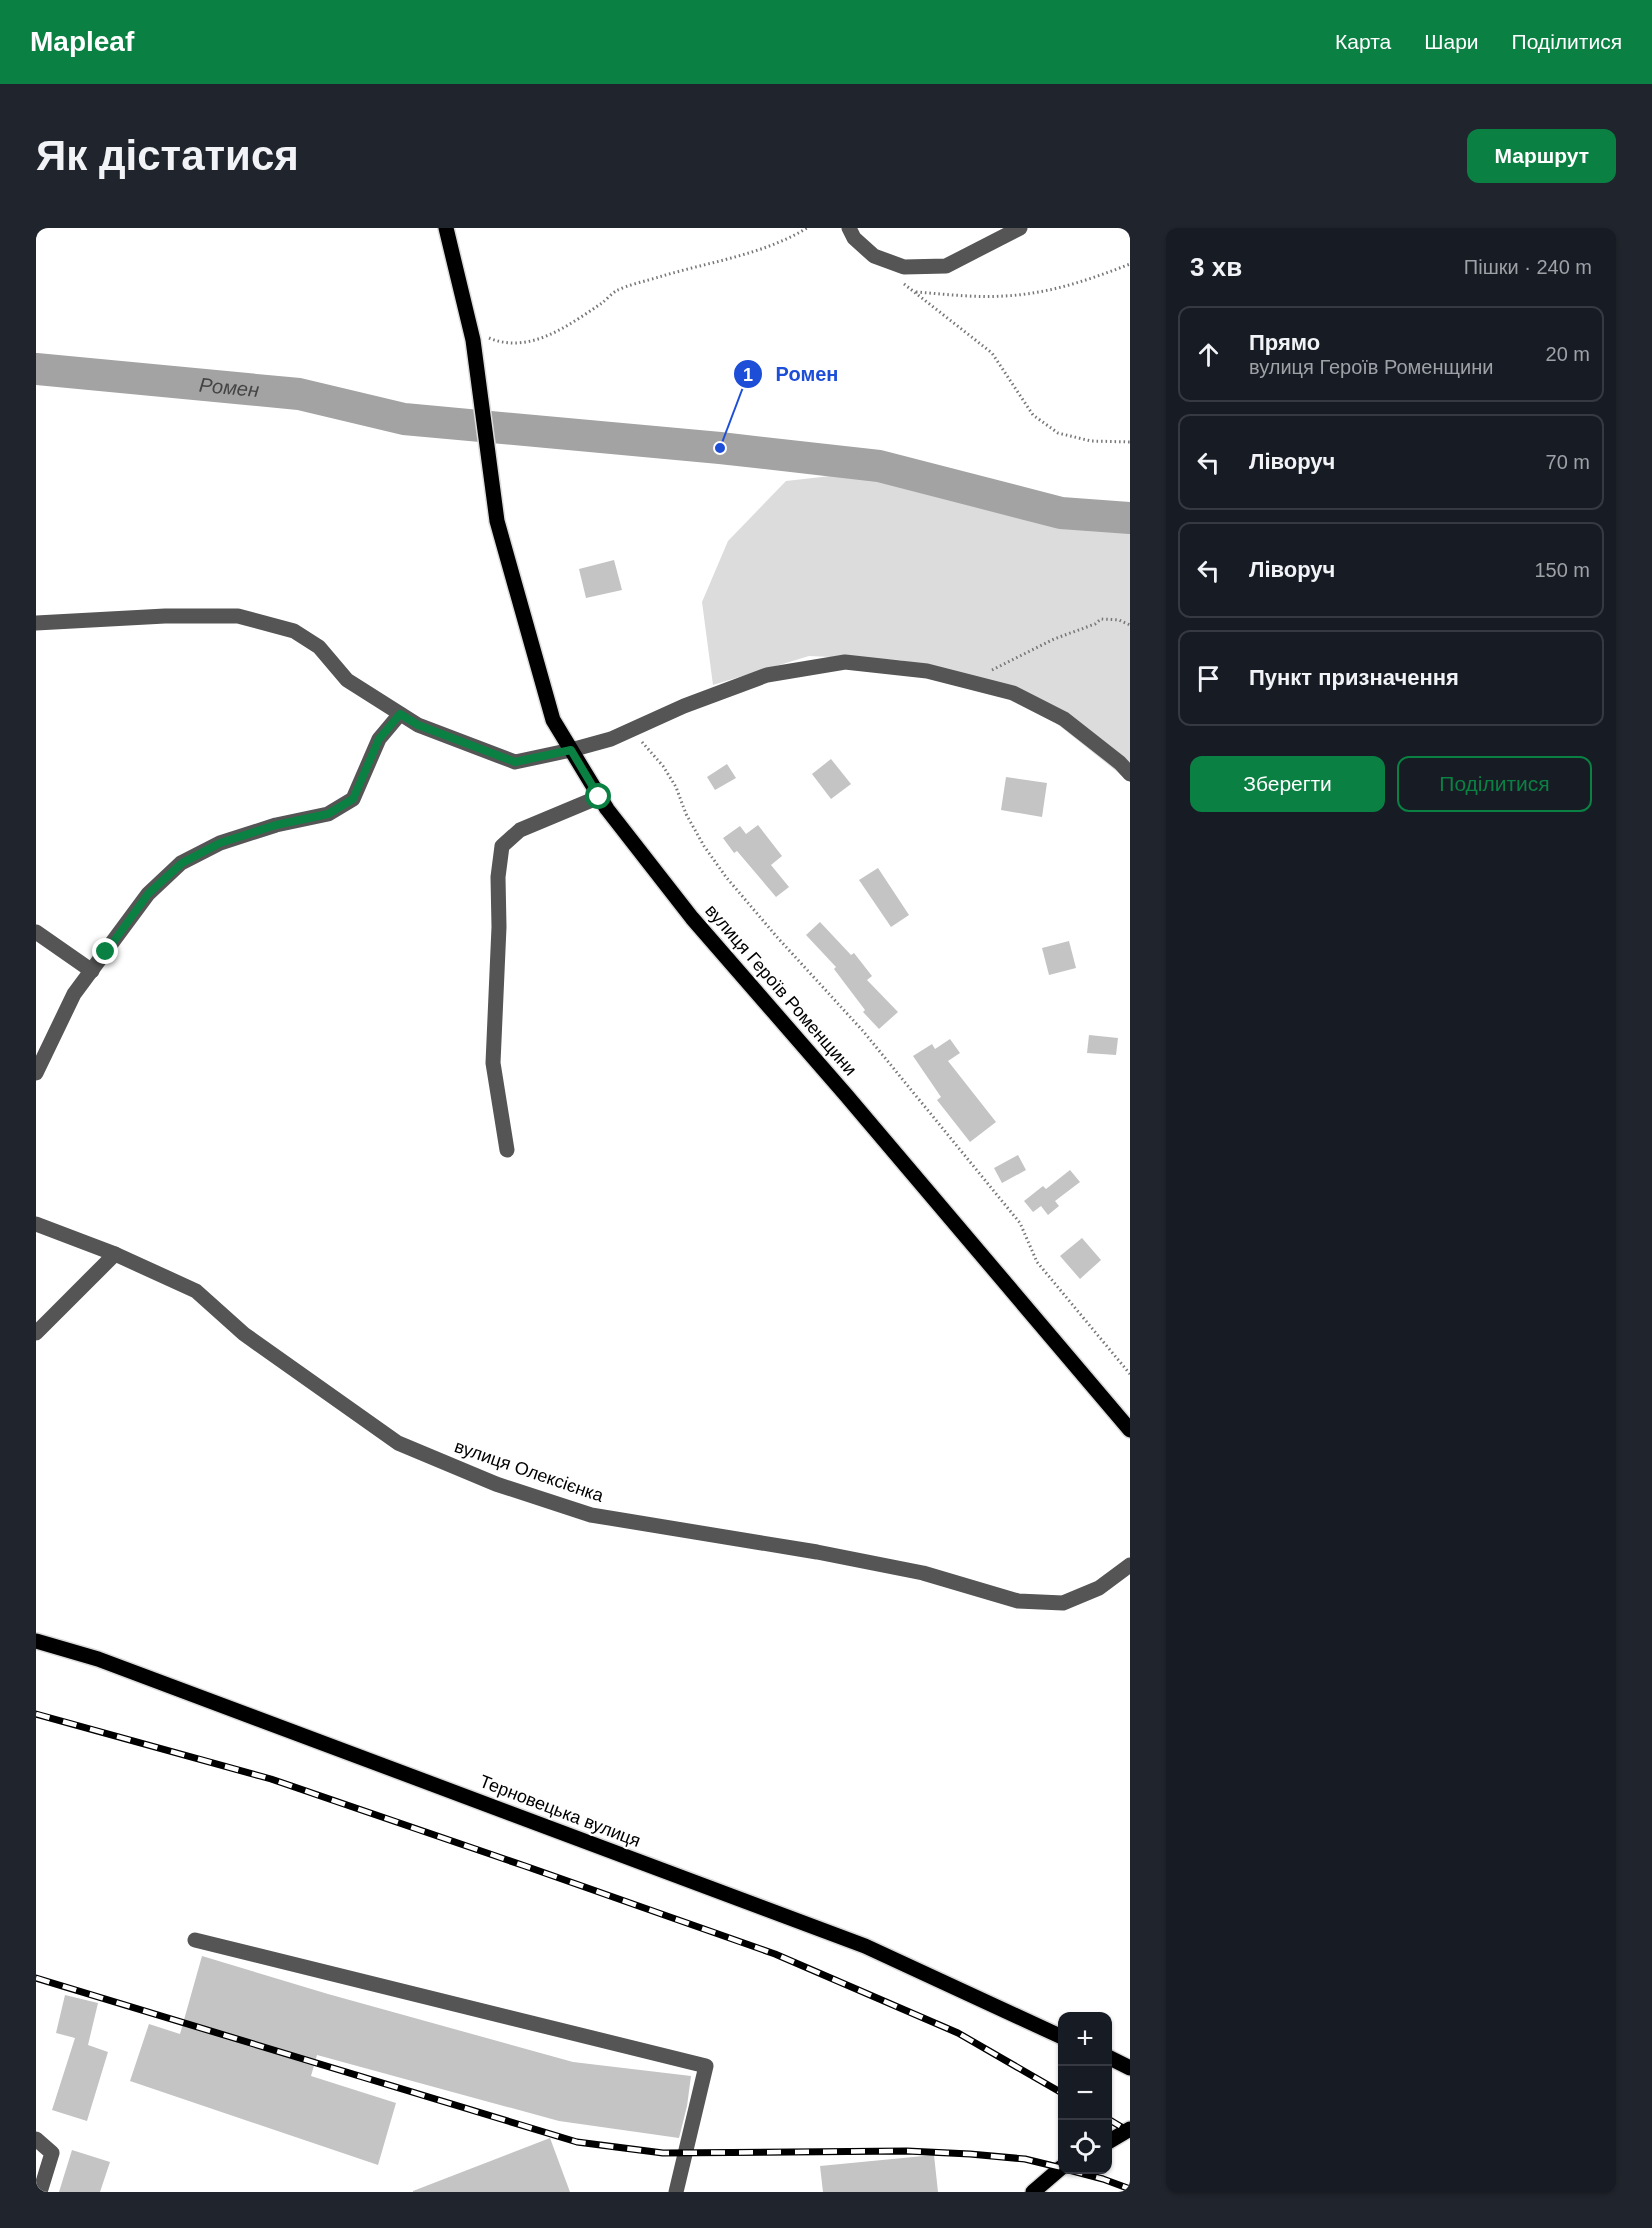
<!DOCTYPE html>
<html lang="uk">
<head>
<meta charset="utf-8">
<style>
  body { margin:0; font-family:Arial,sans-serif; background:#20242c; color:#f1f3f6 }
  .controls { position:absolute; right:18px; bottom:18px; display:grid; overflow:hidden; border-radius:12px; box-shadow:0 2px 4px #0004 }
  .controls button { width:54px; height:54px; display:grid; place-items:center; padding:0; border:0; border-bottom:2px solid #363941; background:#171b24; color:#f1f3f6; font:30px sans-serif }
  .stop { position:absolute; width:18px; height:18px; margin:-14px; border:4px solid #0b8043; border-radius:50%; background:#fff }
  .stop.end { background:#0b8043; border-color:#fff; box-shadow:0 2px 6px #0008 }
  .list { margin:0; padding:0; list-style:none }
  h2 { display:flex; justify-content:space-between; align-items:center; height:78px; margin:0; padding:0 24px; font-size:26px }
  h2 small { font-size:20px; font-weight:400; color:#9ea1a6 }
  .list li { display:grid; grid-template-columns:39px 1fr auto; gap:18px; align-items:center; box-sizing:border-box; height:96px; margin:0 12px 12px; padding:0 12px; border:2px solid #363941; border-radius:12px }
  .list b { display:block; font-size:22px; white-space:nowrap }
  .list p { margin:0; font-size:20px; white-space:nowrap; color:#9ea1a6 }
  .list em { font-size:20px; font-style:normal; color:#9ea1a6 }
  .actions { display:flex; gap:12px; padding:18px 24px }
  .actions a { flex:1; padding:14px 0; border:2px solid #0b8043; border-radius:12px; text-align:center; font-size:21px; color:#0b8043 }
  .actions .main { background:#0b8043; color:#fff }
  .icon { flex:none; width:33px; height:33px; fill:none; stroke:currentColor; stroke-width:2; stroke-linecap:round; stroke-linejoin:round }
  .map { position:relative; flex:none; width:1094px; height:1964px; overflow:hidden; border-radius:12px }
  header { display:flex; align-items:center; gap:36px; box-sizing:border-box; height:84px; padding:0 30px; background:#0b8043; color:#fff }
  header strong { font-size:28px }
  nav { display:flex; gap:33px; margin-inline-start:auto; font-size:21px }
  .intro { display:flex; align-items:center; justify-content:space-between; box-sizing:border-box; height:144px; padding:0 36px }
  h1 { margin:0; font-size:42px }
  .button { padding:15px 27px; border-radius:12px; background:#0b8043; color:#fff; font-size:21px; font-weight:700 }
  main { display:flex; gap:36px; padding:0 36px }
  aside { flex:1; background:#171b24; border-radius:12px; box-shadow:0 2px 4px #0004 }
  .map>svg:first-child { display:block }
</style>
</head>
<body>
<header>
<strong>Mapleaf</strong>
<nav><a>Карта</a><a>Шари</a><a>Поділитися</a></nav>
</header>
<div class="intro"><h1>Як дістатися</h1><a class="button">Маршрут</a></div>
<main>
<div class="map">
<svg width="1094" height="1964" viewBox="0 0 1094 1964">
  <rect width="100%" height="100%" fill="#fff"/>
  <path fill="#dcdcdc" d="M839,243l98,31 76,20 81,6v254l-79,-63 -82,-44 -69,-15 -91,-4 -96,29 -11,-83 26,-61 58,-60z"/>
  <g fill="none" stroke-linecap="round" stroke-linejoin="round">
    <path stroke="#a3a3a3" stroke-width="32" id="s1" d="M0,141l263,25 105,25 316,29 159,18 182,47 69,5"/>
  </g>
  <g fill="#c4c4c4">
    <path d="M578,332l8,30 -36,8 -7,-29z"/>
    <path d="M795,531l20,25 -20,15 -19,-25z"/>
    <path d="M691,536l9,14 -21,12 -8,-13z"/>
    <path d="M970,549l41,6 -5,34 -41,-7z"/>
    <path d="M722,597l24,31 -11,9 18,22 -13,10 -39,-46 -3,2 -11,-15 17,-12 6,8z"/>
    <path d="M842,640l31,47 -18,12 -32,-47z"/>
    <path d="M784,694l31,33 3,-2 18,23 -5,4 31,32 -19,17 -16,-17 2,-2 -31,-41 2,-2 -30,-32z"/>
    <path d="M1033,713l7,27 -27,7 -7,-27z"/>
    <path d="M1053,807l29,3 -2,17 -29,-2z"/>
    <path d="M914,811l10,14 -12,8 48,61 -26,20 -33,-42 4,-3 -28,-41 19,-12 3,5z"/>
    <path d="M982,927l8,15 -24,13 -8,-15z"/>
    <path d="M1034,942l10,12 -25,19 4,5 -11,9 -7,-9 -8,6 -9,-11 19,-15 3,3z"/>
    <path d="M1046,1010l19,22 -21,19 -20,-23z"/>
    <path d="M166,1728l126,38 245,68 118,14 -4,30 -8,32 -120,-17 -242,-66 -6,21 85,27 -18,62 -248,-84 19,-57 31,10z"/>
    <path d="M29,1767l33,8 -10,42 20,7 -21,69 -35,-11 23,-72 -19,-5z"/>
    <path d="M514,1910l20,54h-157v-1z"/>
    <path d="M36,1922l38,12 -10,30h-41z"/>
    <path d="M898,1927l4,37h-115l-3,-26z"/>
  </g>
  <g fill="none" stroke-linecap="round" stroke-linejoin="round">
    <defs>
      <g id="major">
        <path d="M410,0l27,112 24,181 56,199 54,89 85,109 154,177 284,335"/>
        <path d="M0,1413l62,18 767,287 197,91"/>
        <path d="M1072,1829l22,11"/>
        <path d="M1072,1914l22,-13"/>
        <path d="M997,1964l29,-25"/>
      </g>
    </defs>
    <use href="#major" stroke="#dbdbdb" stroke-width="18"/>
    <g stroke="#777" stroke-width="3" stroke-dasharray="1.5 3" stroke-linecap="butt">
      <path d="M868,56l88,69 41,62 25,18 33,8 39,1"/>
      <path d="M880,64c29,2 59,6 88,4 44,-2 85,-16 126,-32"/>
      <path d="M453,110c41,17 80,-13 113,-35 4,-3 9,-9 14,-12 11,-6 30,-10 43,-14 49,-15 104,-22 148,-49"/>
      <path d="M956,442l62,-31 41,-15 6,-5 18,1 11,5"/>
      <path d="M606,514l21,24 13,21 10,27 18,32 22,31 51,60 86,94 157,192 17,39 93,112"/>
    </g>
    <g stroke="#555" stroke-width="15">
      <path d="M813,0l5,10 20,18 30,11 42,-1 74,-38"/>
      <path d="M0,395l129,-7h73l56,15 25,16 28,33 71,45 97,37 56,-12 40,-11 73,-33 83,-31 78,-13 82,9 86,22 51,26 56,44 10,11"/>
      <path d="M0,704l56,39"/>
      <path d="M0,845l38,-79 74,-100 33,-31 39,-20 56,-18 52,-11 25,-15 26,-60 21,-25"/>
      <path d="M471,922l-14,-87 6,-136 -1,-50 4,-31 18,-16 79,-33"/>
      <path d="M0,996l79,30 81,37 48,43 154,109 98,41 95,31 226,37 106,21 95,28 45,2 36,-15 31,-23"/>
      <path d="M0,1105l79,-79"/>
      <path d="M159,1712l511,126 -30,126"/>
      <path d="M0,1911l16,14 -12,39"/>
    </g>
    <use href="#major" stroke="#000" stroke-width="15"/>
    <defs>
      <g id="rail">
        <path d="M0,1486l235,65 254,87 250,88 183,79 104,60"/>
        <path d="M0,1750l541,164 86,11 244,-2 63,3 55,5 37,9"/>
        <path d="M1072,1891l22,13"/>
        <path d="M1033,1942l34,9 27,10"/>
      </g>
    </defs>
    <use href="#rail" stroke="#000" stroke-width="7"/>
    <use href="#rail" stroke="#fff" stroke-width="4.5" stroke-dasharray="14" stroke-linecap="butt"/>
  </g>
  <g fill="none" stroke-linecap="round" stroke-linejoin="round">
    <path stroke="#0b8043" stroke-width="8" d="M70,724l42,-58 34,-31 38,-20 56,-18 52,-11 25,-15 26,-60 21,-25 18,11 97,37 56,-12 28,47"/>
  </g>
  <g text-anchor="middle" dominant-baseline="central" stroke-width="4.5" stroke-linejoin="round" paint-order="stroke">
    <g font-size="18" fill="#000" stroke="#fff">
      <text transform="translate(745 762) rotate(49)">вулиця Героїв Роменщини</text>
      <text transform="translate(493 1243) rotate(19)">вулиця Олексієнка</text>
      <text transform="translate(524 1583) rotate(21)">Терновецька вулиця</text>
    </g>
    <g font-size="20" font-style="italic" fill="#444" stroke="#fff">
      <text stroke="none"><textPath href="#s1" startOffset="194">Ромен</textPath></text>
    </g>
  </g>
  <path fill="none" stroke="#1d4ed8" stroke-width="2" d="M684 220L712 146"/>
  <g fill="#1d4ed8" stroke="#fff" stroke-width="2">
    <circle cx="684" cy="220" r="6"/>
    <circle cx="712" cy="146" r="15"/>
  </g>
  <g font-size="18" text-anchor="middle" font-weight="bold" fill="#fff">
    <text x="712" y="153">1</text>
  </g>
  <g font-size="20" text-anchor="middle" font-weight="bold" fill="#1d4ed8" stroke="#fff" stroke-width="4.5" stroke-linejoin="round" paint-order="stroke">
    <text x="771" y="153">Ромен</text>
  </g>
</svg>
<div class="controls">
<button>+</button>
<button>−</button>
<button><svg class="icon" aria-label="locate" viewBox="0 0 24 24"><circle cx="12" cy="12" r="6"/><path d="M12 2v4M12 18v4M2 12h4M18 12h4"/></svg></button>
</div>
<div class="stop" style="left:563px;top:569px"></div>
<div class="stop end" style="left:70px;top:724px"></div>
</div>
<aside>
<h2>3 хв<small>Пішки · 240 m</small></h2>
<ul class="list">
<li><svg class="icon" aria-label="ahead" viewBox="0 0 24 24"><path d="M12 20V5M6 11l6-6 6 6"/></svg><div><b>Прямо</b><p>вулиця Героїв Роменщини</p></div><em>20 m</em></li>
<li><svg class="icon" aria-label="left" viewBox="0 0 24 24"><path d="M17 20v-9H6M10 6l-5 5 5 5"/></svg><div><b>Ліворуч</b></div><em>70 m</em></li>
<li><svg class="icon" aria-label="left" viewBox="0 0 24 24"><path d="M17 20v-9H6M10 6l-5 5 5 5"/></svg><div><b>Ліворуч</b></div><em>150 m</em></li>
<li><svg class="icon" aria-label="arrive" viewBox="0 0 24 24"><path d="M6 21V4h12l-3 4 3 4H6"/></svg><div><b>Пункт призначення</b></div></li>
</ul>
<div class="actions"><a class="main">Зберегти</a><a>Поділитися</a></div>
</aside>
</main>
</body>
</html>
